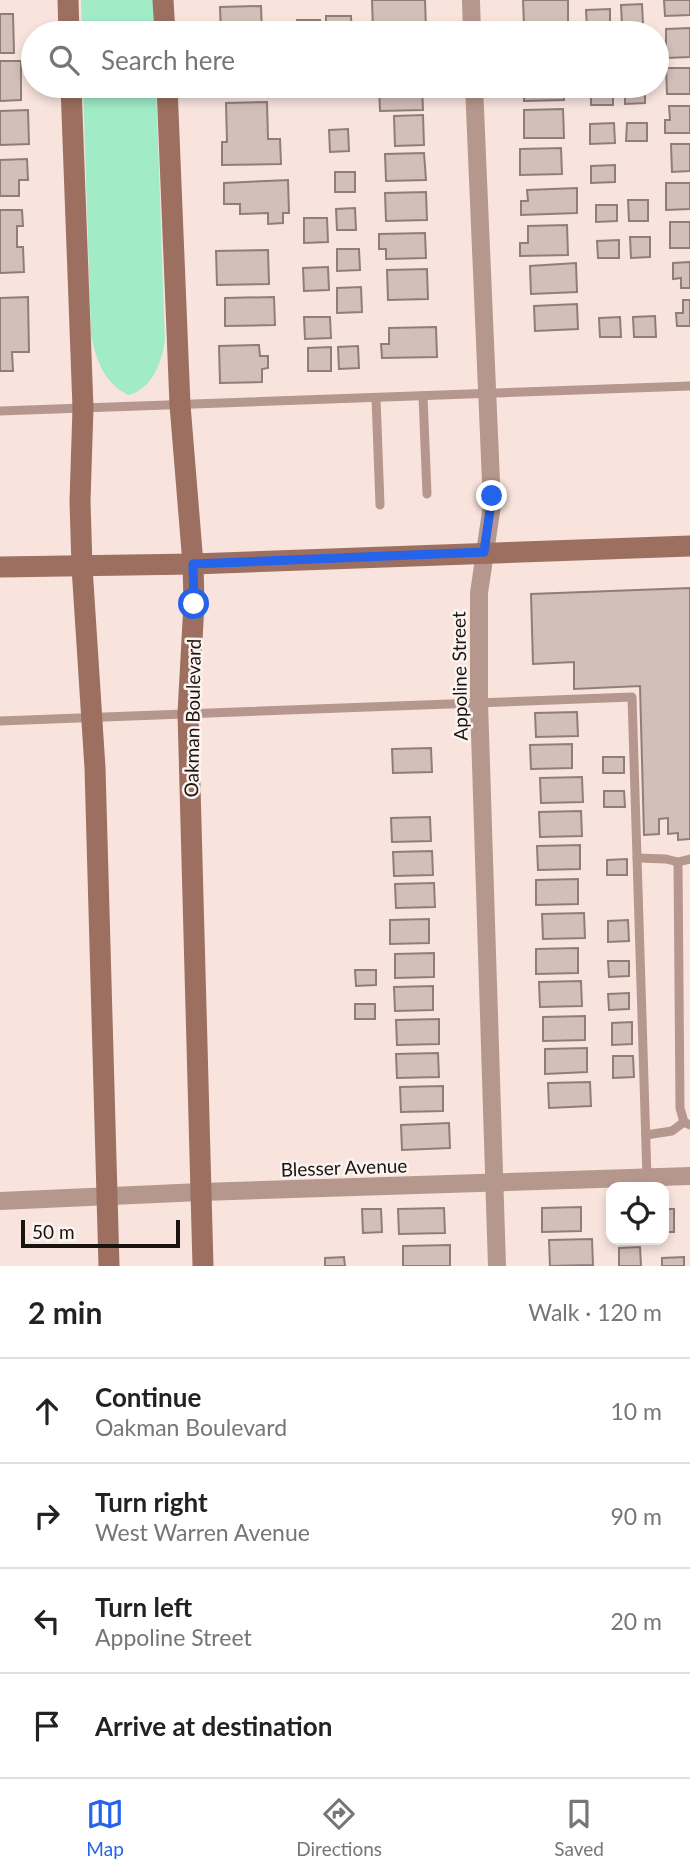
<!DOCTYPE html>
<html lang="en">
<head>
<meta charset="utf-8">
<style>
  body { margin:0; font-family:Lato,sans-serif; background:#f6f6f6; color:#222 }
  .controls { position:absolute; right:21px; bottom:21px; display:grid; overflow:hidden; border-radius:14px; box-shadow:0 4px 10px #0003 }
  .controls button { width:63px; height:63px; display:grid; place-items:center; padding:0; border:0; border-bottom:2px solid #e0e0e0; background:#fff; color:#222; font:35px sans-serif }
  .scale { position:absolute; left:21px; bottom:18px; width:159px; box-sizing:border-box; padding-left:7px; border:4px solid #1a1411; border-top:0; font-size:19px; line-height:24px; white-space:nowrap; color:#1a1411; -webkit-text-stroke:5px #fcf4f1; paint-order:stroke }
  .stop { position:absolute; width:21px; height:21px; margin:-16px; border:5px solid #2563eb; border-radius:50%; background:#fff }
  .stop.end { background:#2563eb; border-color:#fff; box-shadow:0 2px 7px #0008 }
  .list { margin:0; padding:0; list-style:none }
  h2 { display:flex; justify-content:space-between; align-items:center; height:91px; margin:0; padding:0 28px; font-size:30px }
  h2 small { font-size:23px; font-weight:400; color:#767676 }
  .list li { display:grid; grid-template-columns:46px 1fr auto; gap:21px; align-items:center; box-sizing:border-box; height:105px; padding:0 28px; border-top:2px solid #e0e0e0 }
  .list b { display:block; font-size:26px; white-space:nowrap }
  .list p { margin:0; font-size:23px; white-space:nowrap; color:#767676 }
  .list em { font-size:23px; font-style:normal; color:#767676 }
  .icon { flex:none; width:38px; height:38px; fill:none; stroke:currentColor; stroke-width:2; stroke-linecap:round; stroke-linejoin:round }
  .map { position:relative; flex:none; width:690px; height:1266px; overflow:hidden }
  .search { position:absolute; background:#fff; box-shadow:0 4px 10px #0003; left:21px; right:21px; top:21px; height:77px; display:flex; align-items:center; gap:18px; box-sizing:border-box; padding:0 24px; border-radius:38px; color:#767676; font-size:26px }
  .sheet { height:511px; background:#fff }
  nav { display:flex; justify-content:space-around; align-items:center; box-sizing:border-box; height:98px; border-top:2px solid #e0e0e0; background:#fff; font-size:19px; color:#767676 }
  nav a { display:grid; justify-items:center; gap:4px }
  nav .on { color:#2563eb }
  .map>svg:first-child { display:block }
</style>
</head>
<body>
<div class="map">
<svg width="690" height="1266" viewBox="0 0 690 1266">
  <rect width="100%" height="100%" fill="#f8e4dd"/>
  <g fill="#a1ebc7">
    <path d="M81,0h72l1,33h-72z"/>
    <path d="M83,86h73l9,255c-4,23 -13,48 -37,54 -24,-12 -32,-35 -37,-60z"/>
  </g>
  <g fill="#d2bfb8" stroke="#8f7e77" stroke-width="2">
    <path d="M372,0h53l1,29 -53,1z"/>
    <path d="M523,0h45v24l-44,1z"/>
    <path d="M664,0h26v15l-25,1z"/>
    <path d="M642,4l1,20 -21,1 -1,-20z"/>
    <path d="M261,6l1,27h-41l-1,-26z"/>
    <path d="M610,9v18l-23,1 -1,-18z"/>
    <path d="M0,14h13l1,39h-14z"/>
    <path d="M326,16h25l1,17h-26z"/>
    <rect x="297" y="20" width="23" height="13"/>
    <path d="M690,28v29l-24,1v-29z"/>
    <path d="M0,61h21v39l-21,1z"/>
    <path d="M666,68h24v26h-23z"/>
    <path d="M216,86h43v4l-43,1z"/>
    <path d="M299,86h23v10l-23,1z"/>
    <rect x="327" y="86" width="22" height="11"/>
    <path d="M379,86h43l1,24 -43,1z"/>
    <path d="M524,86h40v14l-40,1z"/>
    <rect x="591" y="86" width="22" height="19"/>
    <path d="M625,90h20v13l-20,1z"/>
    <path d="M267,102l1,37h12l1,25 -59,1v-23h5l-1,-39z"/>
    <path d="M669,106h21v27h-25v-13h5z"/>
    <path d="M563,109l1,29h-40v-28z"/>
    <path d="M28,110l1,34 -29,1v-34z"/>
    <path d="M423,115l1,30 -29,1 -1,-30z"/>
    <path d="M614,123l1,20 -25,1v-20z"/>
    <path d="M627,123h20v18h-21z"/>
    <path d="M348,129l1,22 -19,1 -1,-22z"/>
    <path d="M671,144h19v27l-18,1z"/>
    <path d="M561,148l1,26 -42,1v-26z"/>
    <path d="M424,153l2,27 -40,1 -1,-27z"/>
    <path d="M27,159l1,21h-9v16h-19v-36z"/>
    <path d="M615,165v17l-24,1v-17z"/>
    <rect x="335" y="172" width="20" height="20"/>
    <path d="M288,180l1,33h-6v10l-15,1v-11l-28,1v-10h-16v-21z"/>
    <path d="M666,183h24v26l-24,1z"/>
    <path d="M577,188v25l-56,2v-14h7l-1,-11z"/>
    <path d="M426,192l1,28 -41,1 -1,-28z"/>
    <path d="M628,200h20v21h-19z"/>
    <path d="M596,205h21v16l-21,1z"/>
    <path d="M355,208l1,22h-19l-1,-21z"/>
    <path d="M0,210h22l1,16h-6v21h6l1,25 -24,1z"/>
    <path d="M304,218h23l1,24 -24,1z"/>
    <rect x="670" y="222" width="20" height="26"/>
    <path d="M567,225l1,30 -48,1v-13h8v-17z"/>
    <path d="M425,233l1,25 -40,1v-10h-7v-15z"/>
    <path d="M630,237h20v20l-19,1z"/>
    <path d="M619,240v18h-21l-1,-17z"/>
    <path d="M337,249h22l1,21 -23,1z"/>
    <path d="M268,250l1,34 -52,1 -1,-34z"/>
    <path d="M690,262v26h-9v-10l-8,1v-16z"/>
    <path d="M576,263l1,29 -46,2 -1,-28z"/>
    <path d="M328,267l1,23 -25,1 -1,-23z"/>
    <path d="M427,269l1,30 -40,1 -1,-30z"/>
    <path d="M361,287l1,25 -25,1v-25z"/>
    <path d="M28,297l1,55h-17l1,19h-13v-73z"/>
    <path d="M274,297l1,28 -50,1v-28z"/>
    <path d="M683,300h7v26h-13l-1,-13h7z"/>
    <path d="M577,304l1,25 -43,2 -1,-25z"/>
    <path d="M655,316l1,21h-22l-1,-20z"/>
    <path d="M304,317h26l1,21 -26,1z"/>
    <path d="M620,317l1,20h-21l-1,-19z"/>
    <path d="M436,327l1,30 -55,1 -1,-14h8v-16z"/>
    <path d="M259,345l1,11h8v12l-6,1v13l-42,1 -1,-37z"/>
    <path d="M358,346l1,22 -20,1 -1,-22z"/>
    <path d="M331,347v24h-23v-23z"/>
    <path d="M690,588v251l-12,1v-7l-10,1v-16l-9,1v15l-15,1 -4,-149 -66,3v-27l-41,2 -2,-70z"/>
    <path d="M577,712l1,24 -42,1 -1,-24z"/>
    <path d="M572,744v24l-41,1 -1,-24z"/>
    <path d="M431,748l1,24 -39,1 -1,-24z"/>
    <rect x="603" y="757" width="21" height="16"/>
    <path d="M582,777l1,25 -42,1 -1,-25z"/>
    <path d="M604,791h20l1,16h-21z"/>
    <path d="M581,811l1,25 -42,1 -1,-25z"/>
    <path d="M430,817l1,24 -39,1 -1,-24z"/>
    <path d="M580,845v24l-42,1 -1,-24z"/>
    <path d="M432,851l1,24 -39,1 -1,-24z"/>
    <path d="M627,859v16h-20v-15z"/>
    <path d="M578,879v25l-42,1v-25z"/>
    <path d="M434,883l1,24 -39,1 -1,-24z"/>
    <path d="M584,913l1,25 -42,1 -1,-25z"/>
    <path d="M429,919v24l-39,1v-24z"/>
    <path d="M628,920l1,21 -21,1v-21z"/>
    <path d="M578,948v25l-42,1v-25z"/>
    <path d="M434,953v24l-39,1v-24z"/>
    <path d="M608,961h21v15l-20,1z"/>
    <path d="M355,970h21v15l-20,1z"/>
    <path d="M581,981l1,25 -42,1 -1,-25z"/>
    <path d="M433,986v24l-38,1 -1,-24z"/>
    <path d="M629,993v16l-20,1 -1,-16z"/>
    <rect x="355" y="1004" width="20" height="15"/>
    <path d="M585,1016v24l-42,1v-24z"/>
    <path d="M439,1019v25l-42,1 -1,-25z"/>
    <path d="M632,1022v22l-20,1v-22z"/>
    <path d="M587,1048v24l-42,2v-25z"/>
    <path d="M438,1053l1,24 -42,1 -1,-24z"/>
    <path d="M613,1056h20l1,21 -21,1z"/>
    <path d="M590,1082l1,24 -42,2 -1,-25z"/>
    <path d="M443,1086v25l-42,1 -1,-25z"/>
    <path d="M449,1123l1,25 -48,2 -1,-25z"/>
    <path d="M581,1207v24l-39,1v-24z"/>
    <path d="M444,1208l1,25 -46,1 -1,-25z"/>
    <path d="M362,1209h19l1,23 -19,1z"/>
    <rect x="664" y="1209" width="10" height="23"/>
    <path d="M592,1239l1,26 -43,1 -1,-26z"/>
    <path d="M450,1245v21h-47v-20z"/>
    <path d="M640,1247l1,19h-22v-18z"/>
    <path d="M344,1257l1,9h-20v-8z"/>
    <path d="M684,1257v9h-22v-8z"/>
  </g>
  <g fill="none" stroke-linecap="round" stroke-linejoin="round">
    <g stroke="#b6978d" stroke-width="9">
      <path d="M423,396l4,98"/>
      <path d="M376,398l4,107"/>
      <path d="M0,411l690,-25"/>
      <path d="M0,721l632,-24 15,480"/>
      <path d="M637,858l29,1 12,3"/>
      <path d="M690,859l-12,3 2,246 4,14 6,3"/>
      <path d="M646,1135l26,-4 12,-9"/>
    </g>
    <g stroke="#b6978d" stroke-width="18">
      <path d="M471,0l1,33"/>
      <path d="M474,86l18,419 -13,88v109l18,564"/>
      <path d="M0,1201l201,-9 489,-16"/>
    </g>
    <g stroke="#9c6f60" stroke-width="21">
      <path d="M68,0l1,33"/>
      <path d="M163,0l2,33"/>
      <path d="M71,86l12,322 -3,93 2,66 13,201 14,498"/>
      <path d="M167,86l13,319 13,159 1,39 -6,110 15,553"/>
      <path d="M0,567l193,-3 497,-18"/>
    </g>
  </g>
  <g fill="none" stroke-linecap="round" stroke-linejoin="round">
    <path stroke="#2563eb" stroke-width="9" d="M194,604l-1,-40 291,-12 8,-56"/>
  </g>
  <g text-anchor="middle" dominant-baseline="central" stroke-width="5" stroke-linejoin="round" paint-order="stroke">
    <g font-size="19" fill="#1a1411" stroke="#fcf4f1">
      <text transform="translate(459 676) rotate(-91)">Appoline Street</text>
      <text transform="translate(192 718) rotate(-89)">Oakman Boulevard</text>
      <text transform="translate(344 1167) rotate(-2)">Blesser Avenue</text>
    </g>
  </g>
</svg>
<div class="controls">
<button><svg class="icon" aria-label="locate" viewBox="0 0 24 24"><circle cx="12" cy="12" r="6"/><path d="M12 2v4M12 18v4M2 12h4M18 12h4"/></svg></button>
</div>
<div class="scale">50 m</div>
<div class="stop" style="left:194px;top:604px"></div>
<div class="stop end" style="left:492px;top:496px"></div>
<div class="search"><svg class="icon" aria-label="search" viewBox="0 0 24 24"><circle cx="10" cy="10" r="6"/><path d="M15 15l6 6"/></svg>Search here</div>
</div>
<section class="sheet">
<h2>2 min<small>Walk · 120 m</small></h2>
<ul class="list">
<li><svg class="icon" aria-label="ahead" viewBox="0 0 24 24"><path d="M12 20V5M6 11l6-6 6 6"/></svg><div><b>Continue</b><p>Oakman Boulevard</p></div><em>10 m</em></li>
<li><svg class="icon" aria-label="right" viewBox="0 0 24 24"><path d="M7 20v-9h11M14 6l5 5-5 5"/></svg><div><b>Turn right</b><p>West Warren Avenue</p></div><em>90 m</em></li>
<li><svg class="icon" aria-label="left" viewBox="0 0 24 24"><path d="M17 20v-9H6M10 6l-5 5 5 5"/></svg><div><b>Turn left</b><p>Appoline Street</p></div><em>20 m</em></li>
<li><svg class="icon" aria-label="arrive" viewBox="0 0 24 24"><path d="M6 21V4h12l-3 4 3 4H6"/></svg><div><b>Arrive at destination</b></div></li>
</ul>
</section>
<nav>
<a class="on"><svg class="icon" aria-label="map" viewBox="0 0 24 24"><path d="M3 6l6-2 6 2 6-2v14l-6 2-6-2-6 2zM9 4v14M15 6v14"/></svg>Map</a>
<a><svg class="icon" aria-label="directions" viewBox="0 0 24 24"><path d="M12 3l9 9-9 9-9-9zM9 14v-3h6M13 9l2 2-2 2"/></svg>Directions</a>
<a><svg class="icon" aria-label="saved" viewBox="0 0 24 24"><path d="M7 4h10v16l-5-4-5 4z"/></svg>Saved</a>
</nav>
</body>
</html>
